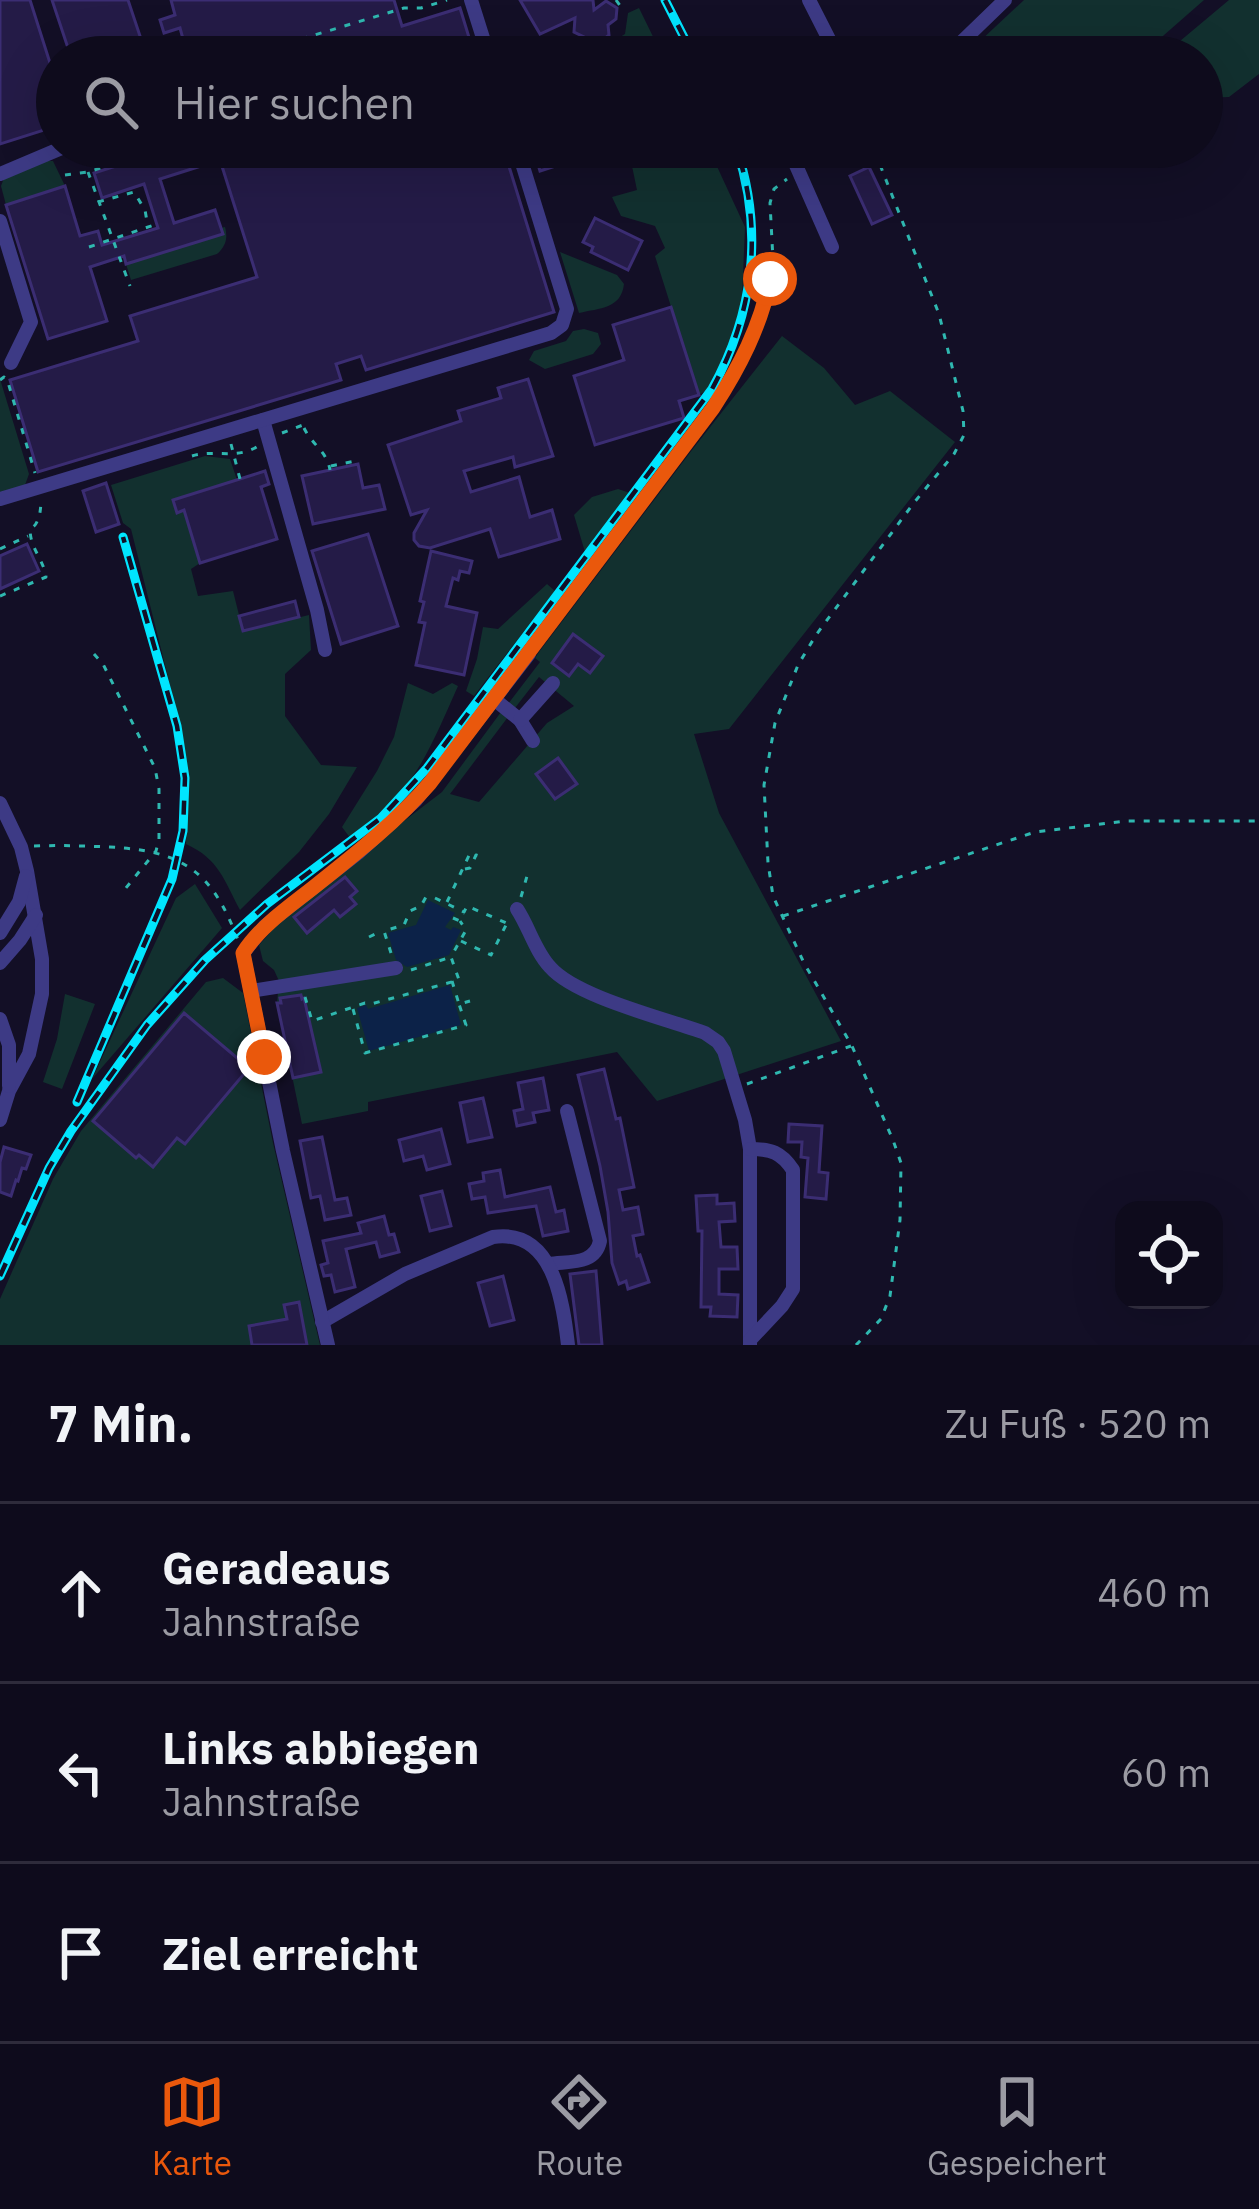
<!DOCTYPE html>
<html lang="de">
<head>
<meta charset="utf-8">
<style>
  body { margin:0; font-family:"IBM Plex Sans",sans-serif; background:#171425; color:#f1f3f6 }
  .controls { position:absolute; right:36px; bottom:36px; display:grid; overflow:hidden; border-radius:24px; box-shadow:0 12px 48px #0002 }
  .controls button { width:108px; height:108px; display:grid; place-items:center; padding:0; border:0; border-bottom:3px solid #2e2b3b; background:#0e0b1c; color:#f1f3f6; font:60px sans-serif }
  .stop { position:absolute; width:36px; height:36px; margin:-27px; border:9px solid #ea580c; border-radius:50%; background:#fff }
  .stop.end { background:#ea580c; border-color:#fff; box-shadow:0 3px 12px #0008 }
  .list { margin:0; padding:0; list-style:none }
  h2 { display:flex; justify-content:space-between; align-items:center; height:156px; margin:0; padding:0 48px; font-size:51px }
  h2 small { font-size:39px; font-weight:400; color:#9b9ba3 }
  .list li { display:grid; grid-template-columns:78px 1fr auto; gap:36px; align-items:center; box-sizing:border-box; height:180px; padding:0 48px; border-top:3px solid #2e2b3b }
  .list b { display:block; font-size:45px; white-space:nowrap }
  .list p { margin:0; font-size:39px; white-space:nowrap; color:#9b9ba3 }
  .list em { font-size:39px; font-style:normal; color:#9b9ba3 }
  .icon { flex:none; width:66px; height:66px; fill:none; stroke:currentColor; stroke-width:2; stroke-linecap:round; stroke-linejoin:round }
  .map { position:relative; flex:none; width:1259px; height:1345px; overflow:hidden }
  .search { position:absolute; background:#0e0b1c; box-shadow:0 12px 48px #0002; left:36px; right:36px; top:36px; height:132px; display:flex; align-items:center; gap:30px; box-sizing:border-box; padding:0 42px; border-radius:66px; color:#9b9ba3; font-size:45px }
  .sheet { height:696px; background:#0e0b1c }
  nav { display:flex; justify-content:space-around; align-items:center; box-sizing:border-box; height:168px; border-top:3px solid #2e2b3b; background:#0e0b1c; font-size:33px; color:#9b9ba3 }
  nav a { display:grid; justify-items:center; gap:6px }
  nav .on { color:#ea580c }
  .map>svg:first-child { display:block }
</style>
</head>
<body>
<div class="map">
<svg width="1259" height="1345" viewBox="0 0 1259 1345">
  <rect width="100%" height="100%" fill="#130f26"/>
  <g fill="#12302f">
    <path d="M1024,0h180l-65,57h-176z"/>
    <path d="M1229,0h30v74l-30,23 -27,1v-41h-41z"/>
    <path d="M639,8l24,49h-105l-2,-7c28,3 45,0 69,-16l3,-21z"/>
    <path d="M628,147h80l37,80 -3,73 -8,43 -24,45 -11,7 -44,-139 10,-8 -10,-22 -34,-10 -9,-19 25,-7z"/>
    <path d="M46,161h7l12,25 -59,19 -5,-19 3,-8z"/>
    <path d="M225,227c3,11 1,19 -8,27l-86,26 -5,-16 96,-30 -1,-6z"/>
    <path d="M560,252l57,23 7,9c-3,25 -24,24 -45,29z"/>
    <path d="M584,329l14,4 3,11 -8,10 -48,15 -16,-9 5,-9 32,-10 7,-10z"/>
    <path d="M782,336l42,32 31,37 35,-14 65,51 -226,287 -35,5 25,79 122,228 -184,60 -40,-49 -249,50v9l-66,13 -25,-121 2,-22 -5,-11 -11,-9 -4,-16 17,-19 94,-79 72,-55 59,-80 7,5 -58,77 29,8 68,-79 27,-17 -35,-29 -24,31 -7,-4 32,-42 -5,-4 4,-6 153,-202z"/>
    <path d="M0,379l29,95 -4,11 -25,9z"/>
    <path d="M205,456l25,3 7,21 -64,20 4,12 7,-2 16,53 -9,6 7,27 35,-5 10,40 66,-16 2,35 -26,24v42l36,49 36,2 -28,47 -30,38 -59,58c-16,-30 -21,-51 -54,-66l2,-66 -8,-53 -49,-196 -8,-6 -12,-38z"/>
    <path d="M618,489l12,4 -45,59 -11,-37 18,-18z"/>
    <path d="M547,584l8,7 -81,105 -8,-5 11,-32 6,-32 15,2z"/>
    <path d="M408,683l25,11 19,-11 6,3c-31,70 -44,105 -107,153l-9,-12 35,-56 17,-34z"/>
    <path d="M195,884l27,44 -130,151 84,-181z"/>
    <path d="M223,978l20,15 30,150 47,202h-320v-46l53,-120 28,-48 125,-149z"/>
    <path d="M65,994l30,10 -33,85 -19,-7 14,-43z"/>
  </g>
  <g fill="#0c2248">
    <path d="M428,900l27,13 -10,14 6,3 2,-3 8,3 -12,25 -42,12 -11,-7 -8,-27 28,-8z"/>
    <path d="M450,985l11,40 -92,26 -12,-43 9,-3 2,4z"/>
  </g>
  <g fill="#241b47" stroke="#3b2d73" stroke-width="3">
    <path d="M0,0h30l27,85v41l-57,18z"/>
    <path d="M52,0h76l19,57h-76z"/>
    <path d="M171,0h223l8,26 58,-18 15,49h-287l-8,-29 -16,5 -4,-13 15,-5z"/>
    <path d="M520,0h73l1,10 12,-9 11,7 -1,11 -8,6 1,10 -16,13 -9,-11 -10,-5 1,-14 -35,16z"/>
    <path d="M175,147h328l51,165 -188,58 -5,-14 -25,8 5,16 -303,92 -28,-92 128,-39 -8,-25 127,-39 -37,-117 -60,19 14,44 41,-13 8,24 -97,30 -2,-8 -34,11 17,54 -59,18 -42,-134 59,-19 15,50 18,-5 4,14 56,-17 -14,-44 -42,14 -8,-25z"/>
    <path d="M533,147h47l3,10 -43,14z"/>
    <path d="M869,167l23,48 -20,9 -22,-48z"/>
    <path d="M595,218l47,23 -14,29 -37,-18 2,-5 -10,-5z"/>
    <path d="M671,307l28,88 -20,6 5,17 -89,27 -21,-69 50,-16 -11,-35z"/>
    <path d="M528,379l25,77 -38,11 -2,-10 -49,14 7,21 48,-15 11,40 22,-7 8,29 -61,18 -9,-28 -60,19 -11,-2 -5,-6v-7l13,-23 -16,5 -23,-70 73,-24 -3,-10 43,-13 -3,-10z"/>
    <path d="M358,464l5,24 16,-3 6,24 -72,15 -11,-48z"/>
    <path d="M265,471l4,13 -8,3 16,52 -77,24 -16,-53 -7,3 -4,-13z"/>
    <path d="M106,483l13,41 -23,8 -13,-41z"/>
    <path d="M368,534l30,92 -57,18 -29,-93z"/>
    <path d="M27,544l12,27 -39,18v-33z"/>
    <path d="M431,551l41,10 -3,12 -9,-2 -2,9 -5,-2 -7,28 31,7 -13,62 -48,-10 9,-42 -6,-1 5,-20 -4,-1z"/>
    <path d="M295,601l4,16 -56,14 -4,-15z"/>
    <path d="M573,634l30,22 -13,17 -12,-9 -9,12 -17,-13z"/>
    <path d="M558,758l19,26 -22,15 -19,-25z"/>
    <path d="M345,877l12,14 -7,6 6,7 -16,13 -6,-7 -27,23 -13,-16z"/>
    <path d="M301,995l1,4 2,-1 17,74 -28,6 -16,-75h4l-1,-5z"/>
    <path d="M184,1013l65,55 -64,76 -8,-6 -24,29 -14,-12 -3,3 -43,-37z"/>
    <path d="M604,1069l12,50 4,-1 14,69 -15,3 4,20 15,-3 5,27 -10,2 4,20 3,-1 9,27 -21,7 -2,-8 -7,3 -7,-21 -4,-51 -8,-46 -22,-91z"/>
    <path d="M543,1078l6,32 -16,3 2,9 -18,4 -3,-15 9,-2 -5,-26z"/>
    <path d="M483,1098l9,39 -24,5 -8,-39z"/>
    <path d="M789,1124l33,2 -3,46 9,1 -2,26 -21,-2 3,-39 -7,-1 1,-15h-14z"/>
    <path d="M441,1129l9,35 -23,6 -4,-14 -19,5 -5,-21z"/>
    <path d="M322,1137l13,63 12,-2 4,17 -26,5 -5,-24 -9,2 -11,-57z"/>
    <path d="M4,1147l27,8 -5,14 -4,-1 -4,13 -2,-1 -5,16 -11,-4v-30z"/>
    <path d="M500,1170l5,27 45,-10 6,25 8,-2 4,21 -25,5 -7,-30 -48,7 -3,-16 -13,2 -3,-15 15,-3 -1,-8z"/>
    <path d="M442,1191l9,35 -21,5 -9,-35z"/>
    <path d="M717,1195v9l17,-1 1,18 -16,1 2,25h16l1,22h-19v25l19,1 -1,22 -27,-1 1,-9h-10l1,-76h-4l-2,-35z"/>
    <path d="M384,1216l5,19 5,-1 5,18 -19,5 -4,-15 -30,7 9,38 -20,5 -4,-17 -7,1 -3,-11 7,-2 -5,-22 38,-8 -3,-10z"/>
    <path d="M596,1271l6,74h-23l-9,-71z"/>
    <path d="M503,1276l11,44 -24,6 -12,-43z"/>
    <path d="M299,1302l8,43h-55l-3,-19 38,-7 -3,-14z"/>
  </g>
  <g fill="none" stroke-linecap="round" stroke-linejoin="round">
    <g stroke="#2fb8b0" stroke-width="3" stroke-dasharray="6 9" stroke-linecap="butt">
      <path d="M616,0l5,7"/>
      <path d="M265,57v-7l139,-42h17l26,-8"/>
      <path d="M88,172l42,114"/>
      <path d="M65,175l23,-3 80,-25"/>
      <path d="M98,202l36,-10 11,18 3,17"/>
      <path d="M89,247l68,-23"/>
      <path d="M0,380l4,-3 3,2 28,94"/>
      <path d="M304,428c8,17 23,23 26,42"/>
      <path d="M282,433l21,-8"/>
      <path d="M231,444l9,35"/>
      <path d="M192,456c23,-7 45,4 66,-10"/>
      <path d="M331,466l29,-6"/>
      <path d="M0,549l28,-13"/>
      <path d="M0,596l46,-19c-2,-15 -12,-25 -15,-39 -3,-15 3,-6 7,-19 3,-6 2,-13 4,-20"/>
      <path d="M537,643l201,-272 30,-78 5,-33 -3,-57 4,-14 13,-10"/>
      <path d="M94,654l9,10 52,104 4,21v50l-3,12 -35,43"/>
      <path d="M34,846c26,-1 51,0 76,1 73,4 102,24 128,93"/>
      <path d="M465,869l5,-1 6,-13 3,1"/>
      <path d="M521,897l6,-21 6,-2"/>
      <path d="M435,898l29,14 3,-6 44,19 1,-2"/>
      <path d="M447,902l25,-53"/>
      <path d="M783,916l252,-84 91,-11h133"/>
      <path d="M453,918l7,3 3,-7"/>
      <path d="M369,937l13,-6"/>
      <path d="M461,941l30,14 15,-30"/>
      <path d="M391,953l-7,-22 20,-6 6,-14 11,-5 6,-11"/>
      <path d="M411,970l40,-13"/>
      <path d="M452,981l7,23 11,-3"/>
      <path d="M305,997l7,24 53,-18 6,1 88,-24 -8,-23 15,-27 -6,-9"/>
      <path d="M353,1009l12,44 101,-28 -7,-21"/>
      <path d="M747,1084l104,-38"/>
      <path d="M856,1345l25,-26 9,-23 10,-76 1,-57 -8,-23 -41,-94 -48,-83 -31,-67 -5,-33 -4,-78 11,-62 23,-58 18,-30 97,-131 41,-50 10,-19 -1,-24 -24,-97 -66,-167"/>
    </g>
    <g stroke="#3d3a85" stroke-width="14">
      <path d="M471,0l18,57"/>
      <path d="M809,0l29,57"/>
      <path d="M946,57l59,-57"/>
      <path d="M823,147l-28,16 37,84"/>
      <path d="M0,174l64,-27"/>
      <path d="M0,221l31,101 -20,41"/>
      <path d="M263,420l54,190 8,40"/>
      <path d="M0,499l551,-166 11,-8 5,-16 -50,-162"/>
      <path d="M494,699l26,21 13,21"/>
      <path d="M520,720l33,-37"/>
      <path d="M0,803l21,44 6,24 15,88v35l-13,60 -20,37 -9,29"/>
      <path d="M517,909c12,18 18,42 33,58 26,30 114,51 155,66l13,9 6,9 21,69 5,29v196"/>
      <path d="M0,933l19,-31 7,-26"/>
      <path d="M0,963l20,-23 16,-25"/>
      <path d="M251,991l145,-23"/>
      <path d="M0,1019l9,26v41"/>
      <path d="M549,1264c21,-3 46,1 51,-23l-33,-130"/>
      <path d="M322,1322l83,-48 88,-37c60,-9 70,64 75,108"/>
      <path d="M750,1340l32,-34 11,-17v-119c-12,-18 -22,-21 -43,-21"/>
      <path d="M328,1345l-45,-194 -40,-198 22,-27 93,-73 58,-53 113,-146"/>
    </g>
    <defs>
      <g id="rail">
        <path d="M665,0l29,57"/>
        <path d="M77,1102l95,-223 11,-48 2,-53 -8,-52 -54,-189"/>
        <path d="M0,1276l49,-108 22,-37 76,-106 58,-65 62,-56 114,-86 46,-50 285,-379c42,-76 52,-159 24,-242"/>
      </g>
    </defs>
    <use href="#rail" stroke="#00e5ff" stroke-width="9"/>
    <use href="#rail" stroke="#130f26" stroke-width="4.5" stroke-dasharray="14" stroke-linecap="butt"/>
  </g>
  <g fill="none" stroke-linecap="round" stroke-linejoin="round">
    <path stroke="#ea580c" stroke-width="15" d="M264,1057l-21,-104c19,-29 49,-48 76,-70 39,-31 78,-62 111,-100l283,-375c26,-40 48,-82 57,-129"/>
  </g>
</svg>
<div class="controls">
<button><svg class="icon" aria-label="locate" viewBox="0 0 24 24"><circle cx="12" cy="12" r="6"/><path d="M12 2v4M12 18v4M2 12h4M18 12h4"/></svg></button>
</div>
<div class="stop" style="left:770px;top:279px"></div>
<div class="stop end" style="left:264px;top:1057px"></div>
<div class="search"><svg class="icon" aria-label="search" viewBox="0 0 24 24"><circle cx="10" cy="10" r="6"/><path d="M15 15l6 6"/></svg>Hier suchen</div>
</div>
<section class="sheet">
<h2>7 Min.<small>Zu Fuß · 520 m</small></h2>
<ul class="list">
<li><svg class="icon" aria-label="ahead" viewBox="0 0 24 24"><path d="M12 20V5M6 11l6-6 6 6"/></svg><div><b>Geradeaus</b><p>Jahnstraße</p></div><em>460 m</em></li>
<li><svg class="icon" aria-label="left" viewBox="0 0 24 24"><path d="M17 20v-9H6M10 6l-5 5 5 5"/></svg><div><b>Links abbiegen</b><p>Jahnstraße</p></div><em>60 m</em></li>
<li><svg class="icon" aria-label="arrive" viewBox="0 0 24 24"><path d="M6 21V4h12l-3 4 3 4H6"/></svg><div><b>Ziel erreicht</b></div></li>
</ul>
</section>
<nav>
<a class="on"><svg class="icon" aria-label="map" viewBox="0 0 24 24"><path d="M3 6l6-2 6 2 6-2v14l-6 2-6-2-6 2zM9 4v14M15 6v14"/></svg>Karte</a>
<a><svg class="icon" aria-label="directions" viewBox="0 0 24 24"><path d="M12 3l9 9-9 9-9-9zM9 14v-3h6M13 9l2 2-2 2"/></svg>Route</a>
<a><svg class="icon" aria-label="saved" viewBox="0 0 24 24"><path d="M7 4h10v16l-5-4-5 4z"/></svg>Gespeichert</a>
</nav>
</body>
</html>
